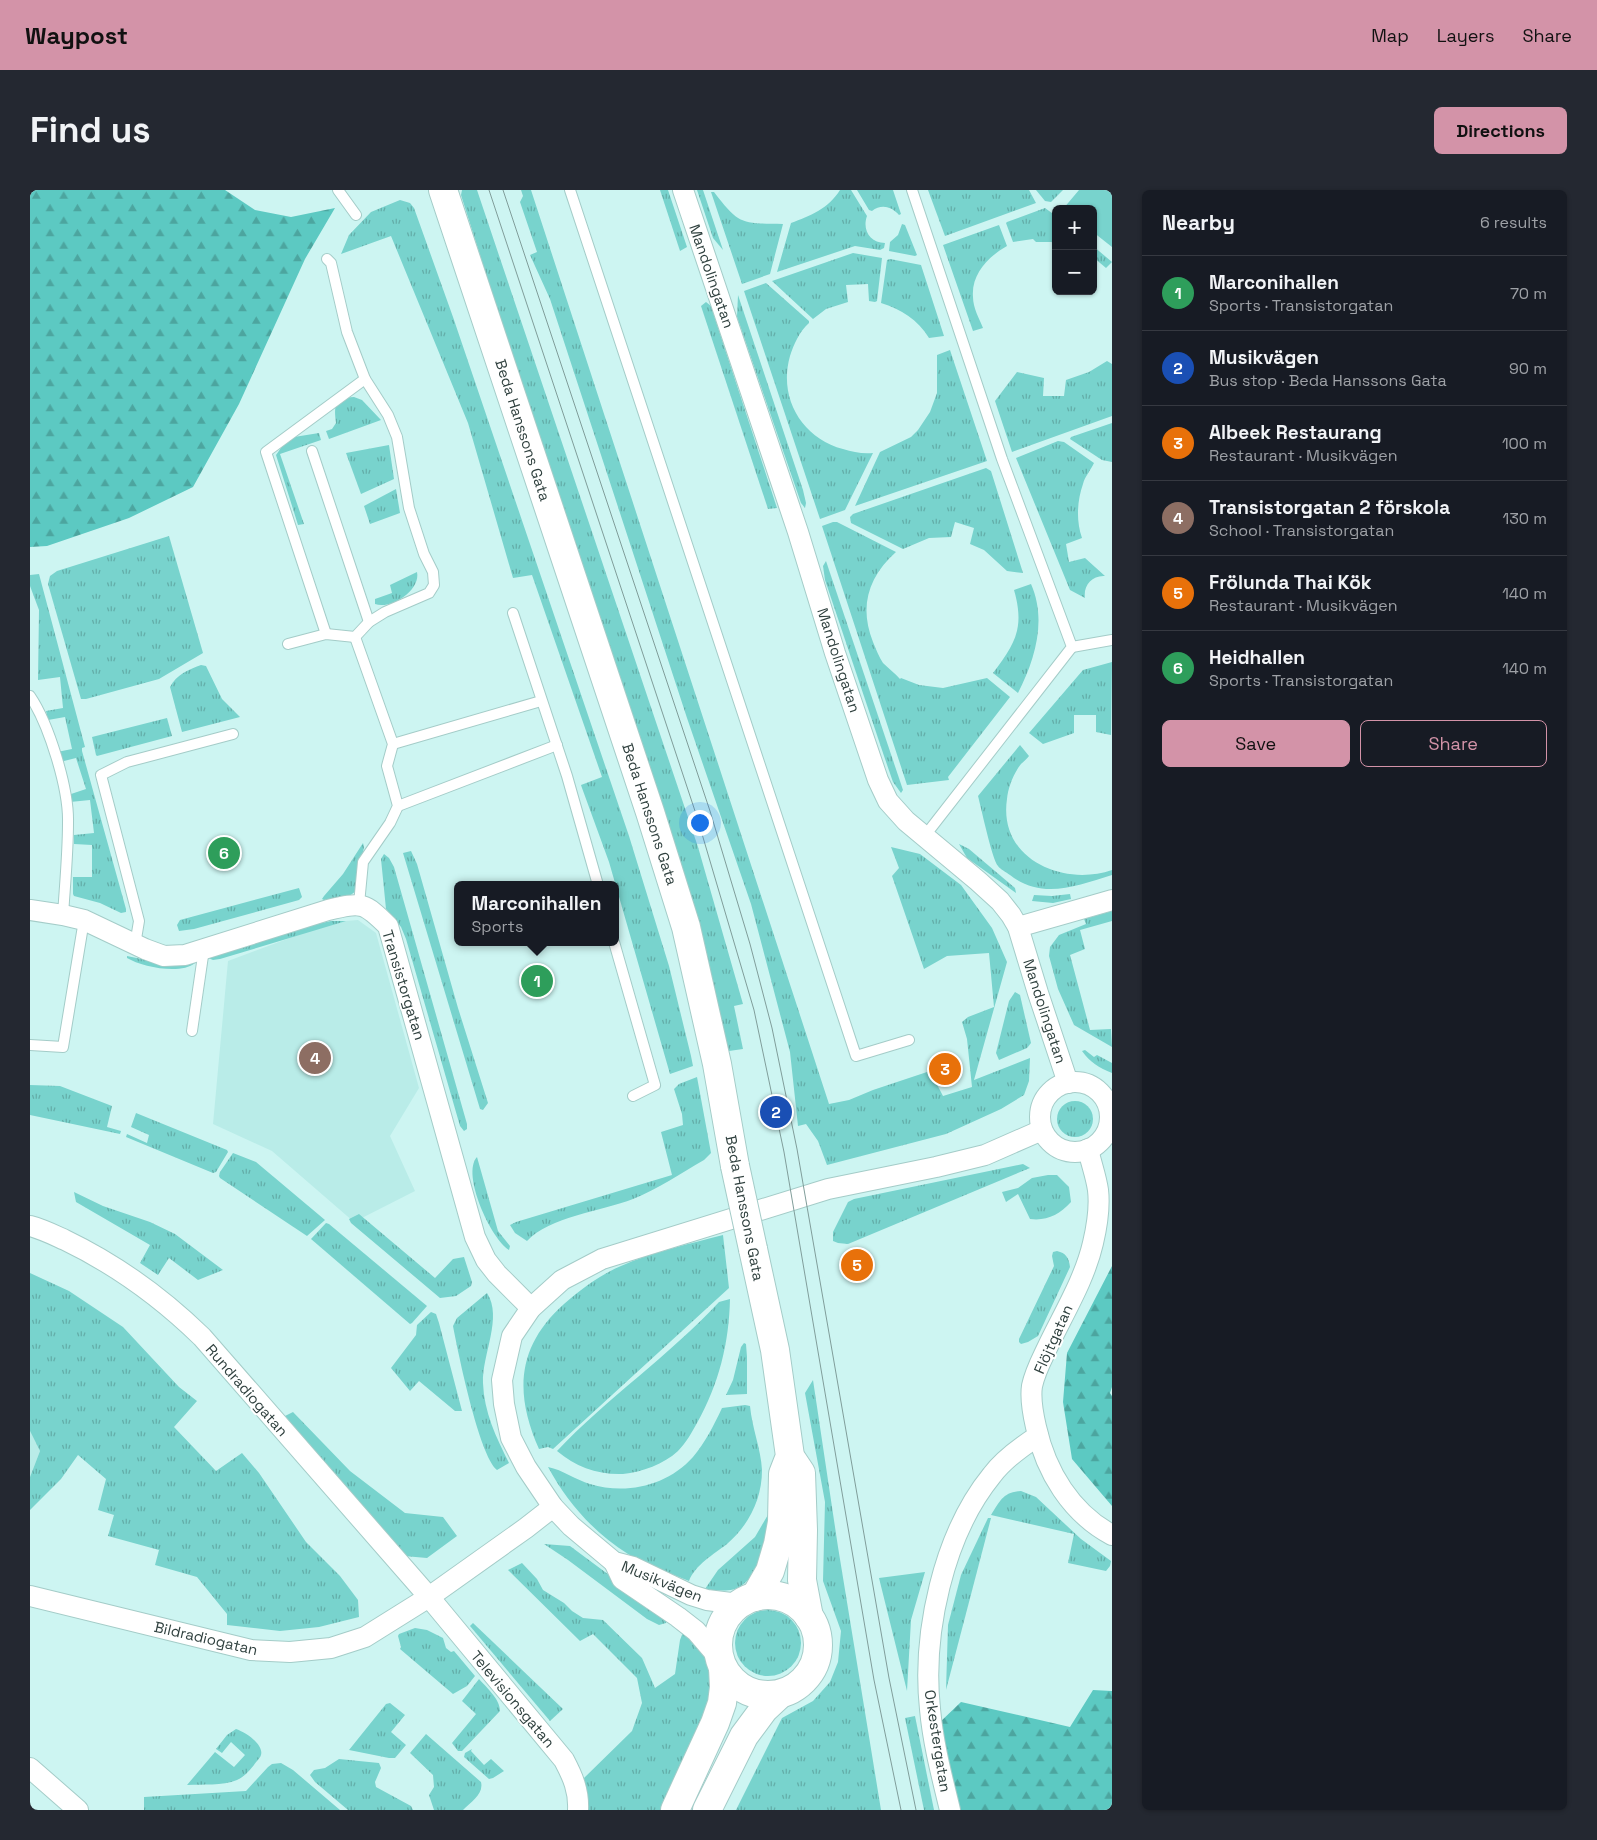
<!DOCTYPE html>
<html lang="en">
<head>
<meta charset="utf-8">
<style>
  body { margin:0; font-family:"Space Grotesk",sans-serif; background:#242831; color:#f1f3f6 }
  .controls { position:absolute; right:15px; top:15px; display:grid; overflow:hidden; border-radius:8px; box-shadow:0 1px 4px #0004 }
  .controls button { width:45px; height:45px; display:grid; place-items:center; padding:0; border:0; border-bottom:1px solid #363941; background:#171b24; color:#f1f3f6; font:25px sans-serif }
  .you { position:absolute; left:669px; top:632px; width:18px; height:18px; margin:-12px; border:4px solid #fff; border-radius:50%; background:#1a73e8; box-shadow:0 0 0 8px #1a73e833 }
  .badge { display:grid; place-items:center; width:32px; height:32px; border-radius:50%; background:#d393a8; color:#fff; font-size:16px; font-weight:700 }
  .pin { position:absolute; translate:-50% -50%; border:2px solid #fff; box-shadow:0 1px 5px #0006 }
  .popup { position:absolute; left:424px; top:691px; width:165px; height:65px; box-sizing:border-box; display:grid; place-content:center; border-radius:8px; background:#171b24; filter:drop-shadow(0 1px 4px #0005); font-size:16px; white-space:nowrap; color:#9ea1a6 }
  .popup b { font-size:19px; color:#f1f3f6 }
  .popup::after { content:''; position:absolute; left:50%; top:100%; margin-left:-10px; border:10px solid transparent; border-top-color:#171b24 }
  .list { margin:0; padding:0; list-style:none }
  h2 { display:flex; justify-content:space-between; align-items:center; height:65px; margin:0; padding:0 20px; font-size:21px }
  h2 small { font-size:16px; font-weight:400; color:#9ea1a6 }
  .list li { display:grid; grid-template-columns:32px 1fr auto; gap:15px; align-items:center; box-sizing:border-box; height:75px; padding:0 20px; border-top:1px solid #363941 }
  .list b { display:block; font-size:19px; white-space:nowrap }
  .list p { margin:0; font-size:16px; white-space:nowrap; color:#9ea1a6 }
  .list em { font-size:16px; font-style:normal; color:#9ea1a6 }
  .actions { display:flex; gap:10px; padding:15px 20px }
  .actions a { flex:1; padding:11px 0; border:1px solid #d393a8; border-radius:8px; text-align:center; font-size:18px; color:#d393a8 }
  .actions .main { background:#d393a8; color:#111 }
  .map { position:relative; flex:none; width:1082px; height:1620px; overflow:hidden; border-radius:8px }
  header { display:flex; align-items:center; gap:30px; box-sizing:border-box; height:70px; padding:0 25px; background:#d393a8; color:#111 }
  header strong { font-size:24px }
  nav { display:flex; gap:28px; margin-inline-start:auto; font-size:18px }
  .intro { display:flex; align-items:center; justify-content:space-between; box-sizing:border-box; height:120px; padding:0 30px }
  h1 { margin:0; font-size:35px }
  .button { padding:12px 22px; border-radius:8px; background:#d393a8; color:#111; font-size:18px; font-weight:700 }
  main { display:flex; gap:30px; padding:0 30px }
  aside { flex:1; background:#171b24; border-radius:8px; box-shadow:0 1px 4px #0004 }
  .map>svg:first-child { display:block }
</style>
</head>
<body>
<header>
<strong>Waypost</strong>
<nav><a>Map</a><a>Layers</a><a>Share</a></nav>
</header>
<div class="intro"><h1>Find us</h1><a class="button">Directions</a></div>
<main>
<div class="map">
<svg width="1082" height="1620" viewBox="0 0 1082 1620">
  <defs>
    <pattern id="grass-tufts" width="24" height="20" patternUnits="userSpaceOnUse" patternTransform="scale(1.25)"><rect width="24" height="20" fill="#78d3cd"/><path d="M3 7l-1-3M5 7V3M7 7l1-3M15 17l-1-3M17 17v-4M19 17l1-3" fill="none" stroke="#63ada8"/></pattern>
    <pattern id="forest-firs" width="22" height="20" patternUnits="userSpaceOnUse" patternTransform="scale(1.25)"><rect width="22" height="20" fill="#5cc9c2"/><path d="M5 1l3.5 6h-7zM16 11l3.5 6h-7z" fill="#4ca59f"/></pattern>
  </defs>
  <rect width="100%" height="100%" fill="#cdf5f2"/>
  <g fill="#b9ece8">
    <path d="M328,730l18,13 43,155 -29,48 25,55 -61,31 -82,-71 -59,-27 15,-163 105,-39z"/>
    <path d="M0,1241l10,20 -10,26z"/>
  </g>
  <g fill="url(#grass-tufts)">
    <path d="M432,0h15l221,657 45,157 -9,2 9,43 -14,2 -145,-467 -123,-389z"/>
    <path d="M491,0h10l298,914 20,-4 24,-10 57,-19 13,25 29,-9 -5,-48 -5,-17 6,-5 26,-10 -5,-54 -42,3 -23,13 -32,-93 7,-8 -8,-21 29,7 41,31 31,43 15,34 -33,118 56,-22 -1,23 -5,14 -23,14 -55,25 -119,31 -9,-24 -12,-17 -8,2 -8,-74 -39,-148 -64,-186 -137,-419 -20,-44 7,-3 -17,-50 3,-6z"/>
    <path d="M630,0h8l19,57 -7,4z"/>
    <path d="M667,0h6l20,60 -10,-12z"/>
    <path d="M810,0h11l16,26c-5,14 3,27 18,27l-1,5 -4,2 -25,-4 -78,26 14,-49c19,-7 37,-14 49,-33z"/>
    <path d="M827,0h36l8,24 -2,1c-8,-9 -18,-11 -27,-4l-3,-1z"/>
    <path d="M898,0h101l7,13 -91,33z"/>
    <path d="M1006,0h27l-12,12 -6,-1z"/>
    <path d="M681,2h3c26,34 28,31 69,32l-13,50 -28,10z"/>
    <path d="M370,10l10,3 4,5 39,109 176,519 40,130 22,90 2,10 -23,8 -61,-212 -27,-74 -1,-3 21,-8 -70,-202 -19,3 -45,-155 -77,-187 -50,18 8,-19 22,-23z"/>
    <path d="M1015,18l11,8v27l-5,-1h-15l-3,-3 -20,3 -7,-19 1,-1z"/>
    <path d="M872,34l3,1 12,30 -2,1 -26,-5 1,-9 8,-7z"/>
    <path d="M969,35l8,21c-18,10 -36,28 -34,51 0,11 6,21 10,31l-10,3 -30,-86z"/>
    <path d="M1063,56l19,16 -6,6 -13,-11z"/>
    <path d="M823,63l29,5 -5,43 -2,1 -6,-1 -1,-17 -22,1 2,17 -22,7 -13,10 -41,-38z"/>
    <path d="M860,69l31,6 23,71 -15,2c-11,-18 -28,-29 -48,-35l6,-43z"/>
    <path d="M736,93l43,38v2c-10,9 -15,21 -19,33 -12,42 12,82 53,93 10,3 19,5 30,4l-28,57 -25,9 -76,-228z"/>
    <path d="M708,105l65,195 3,13 -1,5 -4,-5 -64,-186z"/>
    <path d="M676,112l5,4 66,202 -9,1 -67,-203z"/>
    <path d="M920,160l37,111 -132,45 25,-54 31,-15 7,-7 12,-18 7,-19v-38z"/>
    <path d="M1077,171l5,3v52l-100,36 -17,-51 22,-29 27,6 -1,18h21l2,-16 23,-8z"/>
    <path d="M324,207l8,3 19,20 -52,19 -3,-8 6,-2 4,-6c-2,-18 -2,-25 18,-26z"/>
    <path d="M1082,233v39l-10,-2 -32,-21 1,-2z"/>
    <path d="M289,243l2,7 -41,14 24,70 -6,1 -22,-70 12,-17z"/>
    <path d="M1028,251l6,1 30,21c-3,7 -9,13 -11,21 -6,17 -7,37 -1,54l-16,6 3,18 16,-4 20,18c-13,-1 -22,10 -20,22l-15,-8 -54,-132z"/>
    <path d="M359,255l5,34 -33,15 -15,-41z"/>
    <path d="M956,278l5,3 32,102 -16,-2 -23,-21 -14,-6 4,-16 -19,-6 -4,15 -22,1 -26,11 -52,-26 -1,-6 3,-3z"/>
    <path d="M366,299l4,24 -30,11 -6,-18z"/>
    <path d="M803,332h4l59,30c-28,25 -37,55 -23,90 3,7 6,15 10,21 5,5 12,10 17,16l1,-1 18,7 24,3 44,-10 23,19 -62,80 1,3 -42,5 -85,-259z"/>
    <path d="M139,346l34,117 -44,26 -73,20h-5l-33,-115 2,-8 7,-5z"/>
    <path d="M796,371l77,229 -2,3 -8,-11 -9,-26 -59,-176 -2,-14z"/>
    <path d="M387,382c4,18 -26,38 -42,32v-5l17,-6 -2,-8z"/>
    <path d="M9,384l46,173 -3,1v3l44,158v3l-5,1 -21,-10 -26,-7 -1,-2v-17h19v-32l-18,-1v-9l20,-2 -4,-33 -20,2 -2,-7 18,-6 -10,-31 -16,4 -3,-10 15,-3 -7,-32 -17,3 -2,-9 17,-3 -3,-31 -22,3 1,-70 -9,-24v-11z"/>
    <path d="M1001,394c16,36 4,76 -13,109l-25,-20c22,-29 32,-45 21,-83z"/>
    <path d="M1082,472l-1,73 -15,-3v-17h-22v18l-31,11 -14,-11 54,-63z"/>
    <path d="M171,475l5,1 16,33 18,18 -58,15 -12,-45c7,-13 18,-17 31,-22z"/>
    <path d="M137,528l5,18 -75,20 -1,-1 -4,-18z"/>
    <path d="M990,555l9,11c-2,3 -5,5 -8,8 -8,10 -13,24 -14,35 -9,60 56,88 105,71v5c-36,11 -70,25 -102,0 -4,-3 -10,-6 -12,-9 -6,-7 -17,-59 -20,-70z"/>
    <path d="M333,653l1,4 -8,44 -8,6 -24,3 -2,-1 2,-3 19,-22z"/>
    <path d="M929,654l10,5 46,39 1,5 -49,-35z"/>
    <path d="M381,661l6,13 41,144 30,95 -5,7 -3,-1 -77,-256z"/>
    <path d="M354,664l5,4 5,9 73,257v5l-3,2 -4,-5 -54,-187 -5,-12 -15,-18 -5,-50z"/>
    <path d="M269,698l3,9 -3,3 -105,29 -15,2 -2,-6 3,-5z"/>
    <path d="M1040,704l1,5 -18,4 -21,-2 2,-6 18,1z"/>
    <path d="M1082,721v10l-32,9 5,19 -15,6 20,75 21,-1 1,18 -38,-22 -16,-36 -9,-33 1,-9 9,-12 27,-11 -2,-5z"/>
    <path d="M301,731h15l-126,38 -7,1 -5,-2 94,-31z"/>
    <path d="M97,766l29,6 38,-2 1,3c-14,12 -53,4 -68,-5z"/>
    <path d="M985,802l5,3 11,48 -4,5 -28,12 -3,-7 13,-52z"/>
    <path d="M1055,860l9,7 3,-2 15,8v10c-13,-5 -22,-11 -30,-22z"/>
    <path d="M667,887l14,76 -7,7c-23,13 -46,29 -71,39 -31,12 -84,18 -106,42l-12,-8 -5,-8 6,-3 156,-47 -11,-43 22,-7 -1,-11 -8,-25 5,-5z"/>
    <path d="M0,895l30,1 52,20 -5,21 14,4 -1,3 -90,-19z"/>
    <circle cx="1045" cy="929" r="18"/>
    <path d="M106,923l91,37 1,2 -12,20 -3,1 -87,-36 1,-3 20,9 2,-8 -18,-8z"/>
    <path d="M203,963l23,9 69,58 -18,16 -87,-58 -1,-2 1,-4z"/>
    <path d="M447,967l21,74 12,15 -1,4c-18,-11 -48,-76 -32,-93z"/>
    <path d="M993,974l7,4 -182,76 -10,-1 -5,-2v-9l15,-30 6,-3z"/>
    <path d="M1018,985h9l12,12 2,15c-12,13 -24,19 -41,17l-12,-25 -12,8 -4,-10 16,-4 14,-10z"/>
    <path d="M44,1002l29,14 47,16 25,12 48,36 -25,10 -29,-22 -11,17 -18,-12 10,-18 -74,-43z"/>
    <path d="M329,1024l76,64 18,-19 11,-2 8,25 -1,4 -15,10 -16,2 -89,-75 -2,-4z"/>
    <path d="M296,1033l3,1 98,82 -15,17 -2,1 -99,-85z"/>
    <path d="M693,1045l6,53 -176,161 -5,-2 -9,2c-25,-56 -22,-103 25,-145 17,-15 36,-29 57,-38 31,-14 68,-22 102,-31z"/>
    <path d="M1027,1061c9,2 12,7 13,16l-32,69 -10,6 -7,2 -2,-2v-3l35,-73 -2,-10 1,-4z"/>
    <path d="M0,1083l39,18 54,36 56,60 18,14 -23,26 42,44 26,-18 17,20 47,69 34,34 18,24 1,17 -40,10 -39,4 -53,-6v-11l-30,-37 -42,-12 4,-15 -51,-14 6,-21 -16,-5 8,-31 -28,-24 -17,24 -31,31v-33l10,-26 -10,-20z"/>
    <path d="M457,1103c16,25 -5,61 -4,90 1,29 13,54 26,80l-12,7c-18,-15 -39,-118 -44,-144l4,-8z"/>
    <path d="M700,1109c-1,44 -11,85 -33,124 -5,9 -11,20 -19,28 -14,13 -36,21 -55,23 -25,1 -47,-7 -66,-23 50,-53 112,-95 162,-149z"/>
    <path d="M401,1122l5,2 3,9 23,88h-7l-36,-30 -9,10 -19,-23 25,-33 1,-10z"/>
    <path d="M714,1153l2,1 1,13v37l-21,1 7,-15 8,-33z"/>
    <path d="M783,1190l25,167 43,263h-145l46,-92 31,-17 17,-19 8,-20 3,-31 -18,-50 2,-79 -20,-109z"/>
    <path d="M715,1215l5,1c2,22 11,43 12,64 0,29 -13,55 -35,74 -13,10 -32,21 -38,37 -20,-8 -42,-15 -61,-27 -34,-21 -61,-52 -80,-87 15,3 28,13 42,17 36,11 77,2 103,-27 12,-14 21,-32 29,-49z"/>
    <path d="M263,1222l57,59 55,42 38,4 14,19 -30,22 -23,-2 -119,-140z"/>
    <path d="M991,1301l15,6 45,42 30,22 -1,5 -4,5 -38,-8 6,-29 -83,-19c9,-14 12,-23 30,-24z"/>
    <path d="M739,1323c0,11 2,26 -1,36 -2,6 -7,12 -10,17 -15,25 -25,27 -53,23l13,-19 37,-33z"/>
    <path d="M958,1328h3l-45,172 2,-65 13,-50z"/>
    <path d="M514,1354l26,2 97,72 -1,5 -7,2 -12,-6 -79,-59z"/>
    <path d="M492,1373l15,16 6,11 21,13 8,8 11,7 20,2 39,38 13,30 20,-14 5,-34 4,-10 22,27 7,26 -11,46 -40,81h-75l-3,-32 48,-47 10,-28 -5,-25 -44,-44 -13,7 -72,-71z"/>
    <path d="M895,1382l-14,48 -4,71 -28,-113z"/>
    <circle cx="738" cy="1453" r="33"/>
    <path d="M443,1433l90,86 -13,12 -80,-95z"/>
    <path d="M385,1438l12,2 16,8 3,10 5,4 3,-1 21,25 -8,10 -14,8 -53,-45 1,-2 -3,-11 1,-2z"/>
    <path d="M449,1489c8,9 21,20 21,32l-38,40h-4l-6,-8 24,-29 -14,-13z"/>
    <path d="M360,1513l15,12 -14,17 15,13 -11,13h-6l-40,-8 37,-46z"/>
    <path d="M885,1526l19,94h-10l-19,-92z"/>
    <path d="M206,1539c9,3 28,15 25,26 -1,3 -5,7 -7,10 -5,6 -10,12 -17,15 -15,6 -34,4 -50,5l28,-33 19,15 11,-12 -14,-13 -9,11 -6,-4 11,-14z"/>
    <path d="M396,1544l55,48c3,12 -10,20 -18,28h-29l-5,-15 5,-8 -1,-12 -23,-22z"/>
    <path d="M442,1559l-1,2 13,14 7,-6 13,12 -11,7 -4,1 -25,-22 1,-4z"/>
    <path d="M309,1569l40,4 2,5 -6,14 1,5 35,19 2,4h-65l-33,-28 -5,-7 4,-5 11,-2z"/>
    <path d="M251,1573l12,7 47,40h-196v-13l102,-6 22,-24 4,-3z"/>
  </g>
  <g fill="url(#forest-firs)">
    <path d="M0,0h195l30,20 36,7 44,-9 -30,51 -66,145 -46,83 -64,31 -82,28 -17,1z"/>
    <path d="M1082,1076v121l-2,6 2,3v110l-40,-47 -9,-57 4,-49z"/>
    <path d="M1063,1500l19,1v119h-156l-18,-86 23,-22 109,25z"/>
  </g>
  <path fill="#78d3cd" d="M1049,0h33v57l-19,-15v-23h-30z"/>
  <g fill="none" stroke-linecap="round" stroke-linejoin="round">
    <defs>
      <g id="lane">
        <path d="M308,0l18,25"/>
        <path d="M540,0l286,866 53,-16"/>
        <path d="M882,0l90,269 70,188 -148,190"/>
        <path d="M282,261l57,171"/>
        <path d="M483,423l54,163 31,109"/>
        <path d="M296,444l-60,-182 99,-73"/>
        <path d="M325,447l38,107 -6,22 11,40 -8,17 -27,39 -4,42"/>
        <path d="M258,454l38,-10 29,3 14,-15 16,-10 44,-19 5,-8 -1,-13 -9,-18 -15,-46 -12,-71 -9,-22 -23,-36 -18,-47 -16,-69 -4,-4"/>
        <path d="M1042,457l40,-7"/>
        <path d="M0,506c19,28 39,93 38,127 0,30 -3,61 -5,92"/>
        <path d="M363,554l148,-43"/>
        <path d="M368,616l159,-61"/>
        <path d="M584,752l41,143 -22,11"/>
        <path d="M105,755l4,-24 -38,-146 26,-13 106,-28"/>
        <path d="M162,841l12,-82"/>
        <path d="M0,855l33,2 21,-127"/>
      </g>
      <g id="street">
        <path d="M653,0l115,342 37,121 43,127 10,21 18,20 72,60 22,20 11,14 7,12 20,66 30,90"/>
        <path d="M0,720l33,5 21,5 61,29 19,7 21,-1 143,-45c34,-8 36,-8 60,16l87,311 11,23 11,14 34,34"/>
        <path d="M988,737l94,-27"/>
        <circle cx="1045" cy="927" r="35"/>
        <path d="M1058,959c3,14 8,27 10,41 2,17 -1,36 -5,53 -8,35 -28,68 -44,101 -6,13 -14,27 -17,42 -2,13 1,28 4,41 10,45 35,86 76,108"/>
        <path d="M0,1036c12,3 24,9 35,14 52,25 96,57 137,97l227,260 135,163c9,17 15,31 14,50"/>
        <path d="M584,1372l8,17 56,38 18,14 23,27"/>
        <path d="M0,1406l221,54 39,2 41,-4 34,-11 64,-40 97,-69 27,-21"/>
        <path d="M709,1414l-32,-4 -16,-5 -58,-28 -19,-5 -43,-36 -18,-19 -27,-40 -15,-29 -7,-34 -2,-24 10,-44 19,-28 31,-28 40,-21 226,-70 108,-22 49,-12 57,-25"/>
        <path d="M0,1578l48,42"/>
        <path d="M920,1620c-8,-33 -17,-67 -20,-101 -8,-75 13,-174 62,-234 12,-16 29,-28 46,-39"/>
      </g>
      <g id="secondary">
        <path d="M413,0l207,622 36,115 31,137 18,102"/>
        <path d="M723,1059l22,101 15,106 -7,18 -1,48 -4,22 -8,27 -15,26"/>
        <path d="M763,1271l8,12 2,57 -1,50 7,37"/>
        <circle cx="738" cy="1455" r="50"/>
        <path d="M645,1620l40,-87 7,-20 2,-16 -1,-19"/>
        <path d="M677,1620l37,-74 20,-27 16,-15"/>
      </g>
    </defs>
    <use href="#lane" stroke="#a4ccc8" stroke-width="12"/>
    <use href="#street" stroke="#a4ccc8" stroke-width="22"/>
    <use href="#secondary" stroke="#a4ccc8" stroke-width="30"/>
    <use href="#lane" stroke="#fff" stroke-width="10"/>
    <use href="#street" stroke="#fff" stroke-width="20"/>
    <use href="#secondary" stroke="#fff" stroke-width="28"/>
    <g stroke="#809d9a" stroke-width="1">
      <path d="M459,0l208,627 57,193 30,142 90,528 27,130"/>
      <path d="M473,0l207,621 40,133 22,84 25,121 92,529 27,132"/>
    </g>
    <defs>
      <path id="secondary-bridge" d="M705,976l18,83"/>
    </defs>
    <use href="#secondary-bridge" stroke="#a4ccc8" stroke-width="30" stroke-linecap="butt"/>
    <use href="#secondary-bridge" stroke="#fff" stroke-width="28"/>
  </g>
  <g text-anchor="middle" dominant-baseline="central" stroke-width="4" stroke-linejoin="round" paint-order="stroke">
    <g font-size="15" fill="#30413f" stroke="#fff">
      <text transform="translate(682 86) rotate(71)">Mandolingatan</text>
      <text transform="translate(493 240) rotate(72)">Beda Hanssons Gata</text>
      <text transform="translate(809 470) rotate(72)">Mandolingatan</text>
      <text transform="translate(620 624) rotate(72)">Beda Hanssons Gata</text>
      <text transform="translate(374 795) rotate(73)">Transistorgatan</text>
      <text transform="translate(1015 821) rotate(72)">Mandolingatan</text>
      <text transform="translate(715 1018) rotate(79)">Beda Hanssons Gata</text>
      <text transform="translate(1023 1149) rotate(-66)">Flöjtgatan</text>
      <text transform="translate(217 1200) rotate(49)">Rundradiogatan</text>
      <text transform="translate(632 1391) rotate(22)">Musikvägen</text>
      <text transform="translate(176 1448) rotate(13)">Bildradiogatan</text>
      <text transform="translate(483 1509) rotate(50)">Televisionsgatan</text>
      <text transform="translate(908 1551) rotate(81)">Orkestergatan</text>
    </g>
  </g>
</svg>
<div class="controls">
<button>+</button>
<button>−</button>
</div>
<div class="you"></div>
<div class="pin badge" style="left:507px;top:791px;background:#2e9e5b">1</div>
<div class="popup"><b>Marconihallen</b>Sports</div>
<div class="pin badge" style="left:746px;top:922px;background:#1a4fb4">2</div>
<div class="pin badge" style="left:915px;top:879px;background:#e8710a">3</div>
<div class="pin badge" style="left:285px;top:868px;background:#8d6e63">4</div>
<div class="pin badge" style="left:827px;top:1075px;background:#e8710a">5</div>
<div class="pin badge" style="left:194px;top:663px;background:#2e9e5b">6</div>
</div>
<aside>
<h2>Nearby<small>6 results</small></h2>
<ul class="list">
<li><span class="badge" style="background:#2e9e5b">1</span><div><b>Marconihallen</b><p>Sports · Transistorgatan</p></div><em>70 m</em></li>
<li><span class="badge" style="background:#1a4fb4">2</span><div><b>Musikvägen</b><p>Bus stop · Beda Hanssons Gata</p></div><em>90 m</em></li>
<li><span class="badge" style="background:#e8710a">3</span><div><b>Albeek Restaurang</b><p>Restaurant · Musikvägen</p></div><em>100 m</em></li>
<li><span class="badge" style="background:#8d6e63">4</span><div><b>Transistorgatan 2 förskola</b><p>School · Transistorgatan</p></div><em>130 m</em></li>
<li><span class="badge" style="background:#e8710a">5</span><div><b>Frölunda Thai Kök</b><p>Restaurant · Musikvägen</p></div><em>140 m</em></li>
<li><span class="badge" style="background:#2e9e5b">6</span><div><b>Heidhallen</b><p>Sports · Transistorgatan</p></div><em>140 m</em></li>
</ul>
<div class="actions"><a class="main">Save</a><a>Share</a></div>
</aside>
</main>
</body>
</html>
